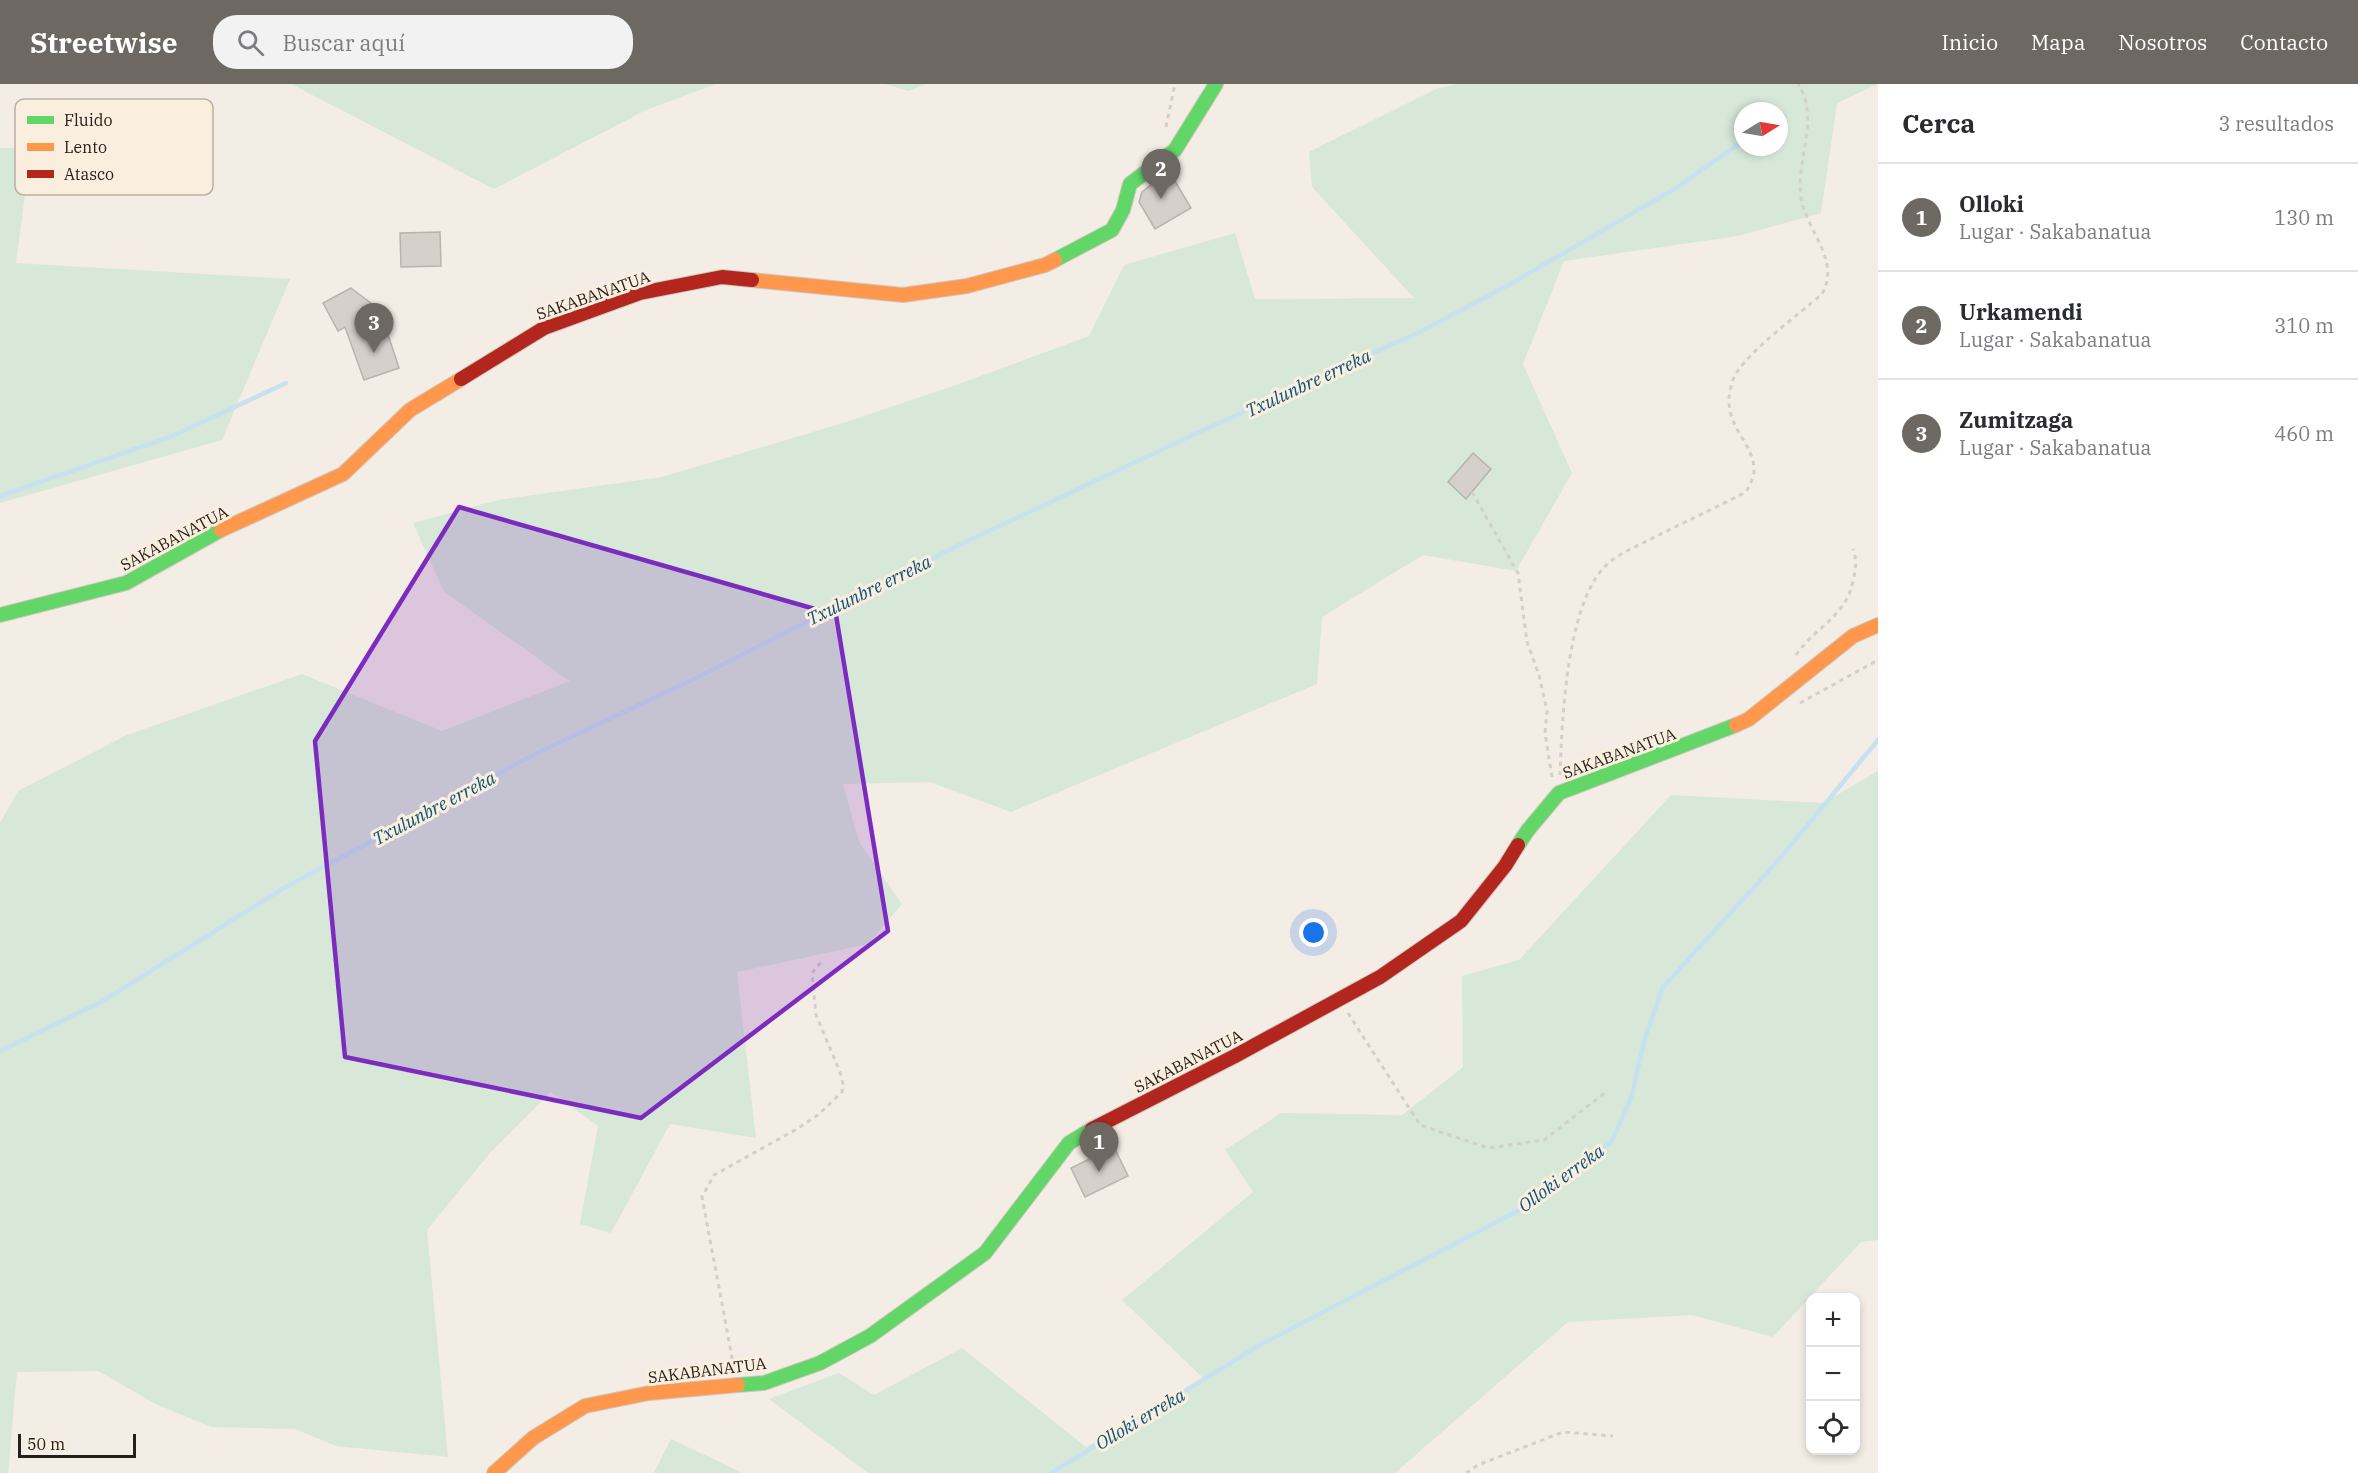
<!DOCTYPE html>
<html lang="es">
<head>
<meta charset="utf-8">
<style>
  body { margin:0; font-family:"IBM Plex Serif",serif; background:#f2f2f3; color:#2b2b33 }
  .controls { position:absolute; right:18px; bottom:18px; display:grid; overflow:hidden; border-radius:12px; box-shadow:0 3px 9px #0003 }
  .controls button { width:54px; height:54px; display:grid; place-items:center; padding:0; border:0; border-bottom:2px solid #e1e1e2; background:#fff; color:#2b2b33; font:30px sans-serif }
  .compass { position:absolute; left:1734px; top:18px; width:54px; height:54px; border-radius:50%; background:#fff; box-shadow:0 3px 9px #0003; rotate:79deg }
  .scale { position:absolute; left:18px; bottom:15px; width:118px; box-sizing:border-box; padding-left:6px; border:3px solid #25201b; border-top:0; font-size:16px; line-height:21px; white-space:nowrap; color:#25201b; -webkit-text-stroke:4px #faeedf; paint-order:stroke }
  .you { position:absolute; left:1314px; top:849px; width:21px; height:21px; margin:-15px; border:4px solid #fff; border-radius:50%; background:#1a73e8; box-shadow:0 0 0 9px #1a73e833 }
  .badge { display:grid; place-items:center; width:39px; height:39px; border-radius:50%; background:#6d6862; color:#fff; font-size:20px; font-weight:700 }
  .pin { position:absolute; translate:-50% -50px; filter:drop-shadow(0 2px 3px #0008) }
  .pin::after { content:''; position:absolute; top:32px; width:21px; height:18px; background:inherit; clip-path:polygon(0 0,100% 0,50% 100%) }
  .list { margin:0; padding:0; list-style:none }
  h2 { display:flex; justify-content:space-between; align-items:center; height:78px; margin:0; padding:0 24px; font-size:26px }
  h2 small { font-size:20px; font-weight:400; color:#7c7c81 }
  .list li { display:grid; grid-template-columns:39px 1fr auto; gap:18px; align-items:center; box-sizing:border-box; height:108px; padding:0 24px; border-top:2px solid #e1e1e2 }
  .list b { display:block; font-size:22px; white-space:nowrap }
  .list p { margin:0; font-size:20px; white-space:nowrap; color:#7c7c81 }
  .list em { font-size:20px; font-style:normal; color:#7c7c81 }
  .icon { flex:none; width:33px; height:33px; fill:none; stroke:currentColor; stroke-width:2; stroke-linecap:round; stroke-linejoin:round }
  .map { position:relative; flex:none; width:1878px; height:1389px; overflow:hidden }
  header { display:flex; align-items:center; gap:36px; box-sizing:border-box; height:84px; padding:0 30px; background:#6d6862; color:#fff }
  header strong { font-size:28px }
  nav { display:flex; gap:33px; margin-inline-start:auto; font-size:21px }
  .search { width:420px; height:54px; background:#f2f2f3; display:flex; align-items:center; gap:15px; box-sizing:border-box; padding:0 21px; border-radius:24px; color:#7c7c81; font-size:22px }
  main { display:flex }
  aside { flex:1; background:#fff }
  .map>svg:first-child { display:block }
</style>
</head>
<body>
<header>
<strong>Streetwise</strong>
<div class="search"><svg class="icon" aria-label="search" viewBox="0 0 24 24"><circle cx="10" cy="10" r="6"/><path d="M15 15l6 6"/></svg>Buscar aquí</div>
<nav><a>Inicio</a><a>Mapa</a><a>Nosotros</a><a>Contacto</a></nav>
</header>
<main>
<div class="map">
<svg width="1878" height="1389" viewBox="0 0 1878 1389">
  <rect width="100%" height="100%" fill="#f4ede5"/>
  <g fill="#d7e8d8" fill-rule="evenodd">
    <path d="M291,0h425l-70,26 -152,79z"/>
    <path d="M885,0h42l-19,7z"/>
    <path d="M1456,0h422l-41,19 -16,110 -83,23 -174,25 -41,103 49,109 -56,98 -93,-16 -101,62 -5,67 -306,128 -81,-30 -87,2 16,58 43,62 -34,40 -131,28 19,166 -86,-14 -59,109 -31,-9 18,-98 -47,-34 -61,61 -63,77 21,227 -112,-11 -41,-17 -84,-2 -55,-23 -58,-33 -81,1 -9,101h-8v-650l18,-32 109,-56 175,-61 140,57 128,-50 -126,-89 -31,-69 85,-23 164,-23 181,-54 116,-39 130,-48 35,-71 111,-32 20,66 159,-1 -102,-111 -3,-35 127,-63zM1743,27h36v36h-36z"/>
    <path d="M0,64h31l-15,115 274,16 -68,161 -222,63z"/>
    <path d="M1878,687v469l-17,2 -88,95 -81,-22 -124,7 -173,151h-527l-99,-74 70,-26 35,22 88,-47 124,99 119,-67 -83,-80 131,-108 -28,-42 56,-37 121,2 61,-48 -1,-91 57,-16 152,-165 152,8z"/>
    <path d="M671,1355l72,34h-89z"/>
  </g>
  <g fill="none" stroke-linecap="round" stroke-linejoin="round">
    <g stroke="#c7e1f1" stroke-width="4.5">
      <path d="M1779,35l6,-4"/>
      <path d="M0,412l170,-59 116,-54"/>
      <path d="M0,967l101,-49 181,-113 255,-136 157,-74 263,-133 238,-112 227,-103 90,-48 164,-95 67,-47"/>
      <path d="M1051,1389l209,-128 273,-142 79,-62 19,-43 14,-60 18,-51 113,-124 102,-123"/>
    </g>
  </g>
  <g fill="#d6d0ca" stroke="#b8b3ac" stroke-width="1.5">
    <path d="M1169,87l22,37 -36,21 -16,-27 3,-10z"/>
    <path d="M440,148l1,34 -40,1 -1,-34z"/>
    <path d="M351,204l29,22 19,58 -35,12 -19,-53 -7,4 -15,-28z"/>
    <path d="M1473,369l18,16 -25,30 -18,-17z"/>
    <path d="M1114,1063l14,29 -43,21 -14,-29z"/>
  </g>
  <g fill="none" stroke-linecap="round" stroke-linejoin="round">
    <defs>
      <g id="fast">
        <path d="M1055,176l57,-30 11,-20 7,-26 45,-34 41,-66"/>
        <path d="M0,531l126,-32 95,-53"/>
        <path d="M1518,761l10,-15 31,-37 177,-68"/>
        <path d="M738,1301l26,-2 56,-20 50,-27 115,-83 84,-110 23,-14"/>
      </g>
      <g id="slow">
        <path d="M752,196l151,15 64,-9 78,-21 10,-5"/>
        <path d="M221,446l122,-56 67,-64 51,-31"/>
        <path d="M1736,641l13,-6 104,-83 25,-11"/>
        <path d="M494,1389l39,-35 52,-32 64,-13 89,-8"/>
      </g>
      <g id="jam">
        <path d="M461,295l83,-51 96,-35 82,-16 30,3"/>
        <path d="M1092,1045l143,-73 145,-79 81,-56 44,-55 13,-21"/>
      </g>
    </defs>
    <use href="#fast" stroke="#cec8c2" stroke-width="16"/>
    <use href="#slow" stroke="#cec8c2" stroke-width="16"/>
    <use href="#jam" stroke="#cec8c2" stroke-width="16"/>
    <g stroke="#d2d0cd" stroke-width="3" stroke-dasharray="4.5 4.5" stroke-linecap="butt">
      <path d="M1166,43l9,-43"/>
      <path d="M1472,408l46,81 9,69 12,33 8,36 -2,22 7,44"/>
      <path d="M1796,571c19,-28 50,-38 57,-74 3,-13 4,-20 0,-32"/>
      <path d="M1800,619l78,-43"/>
      <path d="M1560,691c2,-53 6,-180 51,-214 10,-8 24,-14 36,-20 33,-17 66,-32 99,-49 4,-8 9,-16 8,-25 -3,-26 -26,-38 -25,-69 1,-8 3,-19 8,-26 18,-26 60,-56 85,-78 19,-34 -15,-62 -21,-96 -6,-37 20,-79 -3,-114"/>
      <path d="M1348,929l72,112 68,23 56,-8 63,-49"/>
      <path d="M734,1284l-32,-171 12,-22 83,-46 21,-14 24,-23 1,-8 -3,-12 -24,-57 -4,-42 10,-12"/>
      <path d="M1466,1389l12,-8 85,-33 50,4"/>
    </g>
    <use href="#fast" stroke="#63d668" stroke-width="14"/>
    <use href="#slow" stroke="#ff974d" stroke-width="14"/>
    <use href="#jam" stroke="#b3261e" stroke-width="14"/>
  </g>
  <path fill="#7b2cbf" fill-opacity="0.2" stroke="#7b2cbf" stroke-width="4.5" stroke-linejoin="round" d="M459,423l377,108 52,316 -247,187 -296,-61 -30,-316z"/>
  <g text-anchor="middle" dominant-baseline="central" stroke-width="6" stroke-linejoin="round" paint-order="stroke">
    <g font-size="16" fill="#25201b" stroke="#faeedf">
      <text transform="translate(593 211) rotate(-19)">SAKABANATUA</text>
      <text transform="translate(174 454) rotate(-28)">SAKABANATUA</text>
      <text transform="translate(1619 669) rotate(-20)">SAKABANATUA</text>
      <text transform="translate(1188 977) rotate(-27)">SAKABANATUA</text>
      <text transform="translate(707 1286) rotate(-7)">SAKABANATUA</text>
    </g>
    <g font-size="18" font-style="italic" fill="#0f5375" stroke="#faeedf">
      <text transform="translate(1308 299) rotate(-25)">Txulunbre erreka</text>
      <text transform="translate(869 506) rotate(-26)">Txulunbre erreka</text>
      <text transform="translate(434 724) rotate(-28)">Txulunbre erreka</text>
      <text transform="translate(1561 1094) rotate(-36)">Olloki erreka</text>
      <text transform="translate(1140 1335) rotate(-31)">Olloki erreka</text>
    </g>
  </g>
  <rect x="15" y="15" width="198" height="96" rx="9" fill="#faeedf" stroke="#bab0a4" stroke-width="1.5"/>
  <rect x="27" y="32" width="27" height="8" fill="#63d668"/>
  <rect x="27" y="59" width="27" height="8" fill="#ff974d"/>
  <rect x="27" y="86" width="27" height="8" fill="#b3261e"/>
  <g font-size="16" fill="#25201b">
    <text x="64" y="42">Fluido</text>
    <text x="64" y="69">Lento</text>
    <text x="64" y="96">Atasco</text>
  </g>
</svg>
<div class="controls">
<button>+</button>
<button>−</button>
<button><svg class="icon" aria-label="locate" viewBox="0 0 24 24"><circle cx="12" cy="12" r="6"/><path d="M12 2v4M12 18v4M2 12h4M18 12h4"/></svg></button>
</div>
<svg class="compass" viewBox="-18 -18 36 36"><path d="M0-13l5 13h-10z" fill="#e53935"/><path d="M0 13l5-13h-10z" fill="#7c7c81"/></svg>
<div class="scale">50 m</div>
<div class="you"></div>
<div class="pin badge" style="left:1099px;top:1088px">1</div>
<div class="pin badge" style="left:1161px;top:115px">2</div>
<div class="pin badge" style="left:374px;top:269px">3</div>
</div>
<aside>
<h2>Cerca<small>3 resultados</small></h2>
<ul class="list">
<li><span class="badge">1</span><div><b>Olloki</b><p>Lugar · Sakabanatua</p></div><em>130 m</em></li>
<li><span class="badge">2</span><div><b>Urkamendi</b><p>Lugar · Sakabanatua</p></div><em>310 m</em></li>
<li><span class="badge">3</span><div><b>Zumitzaga</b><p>Lugar · Sakabanatua</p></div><em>460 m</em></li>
</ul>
</aside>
</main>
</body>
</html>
